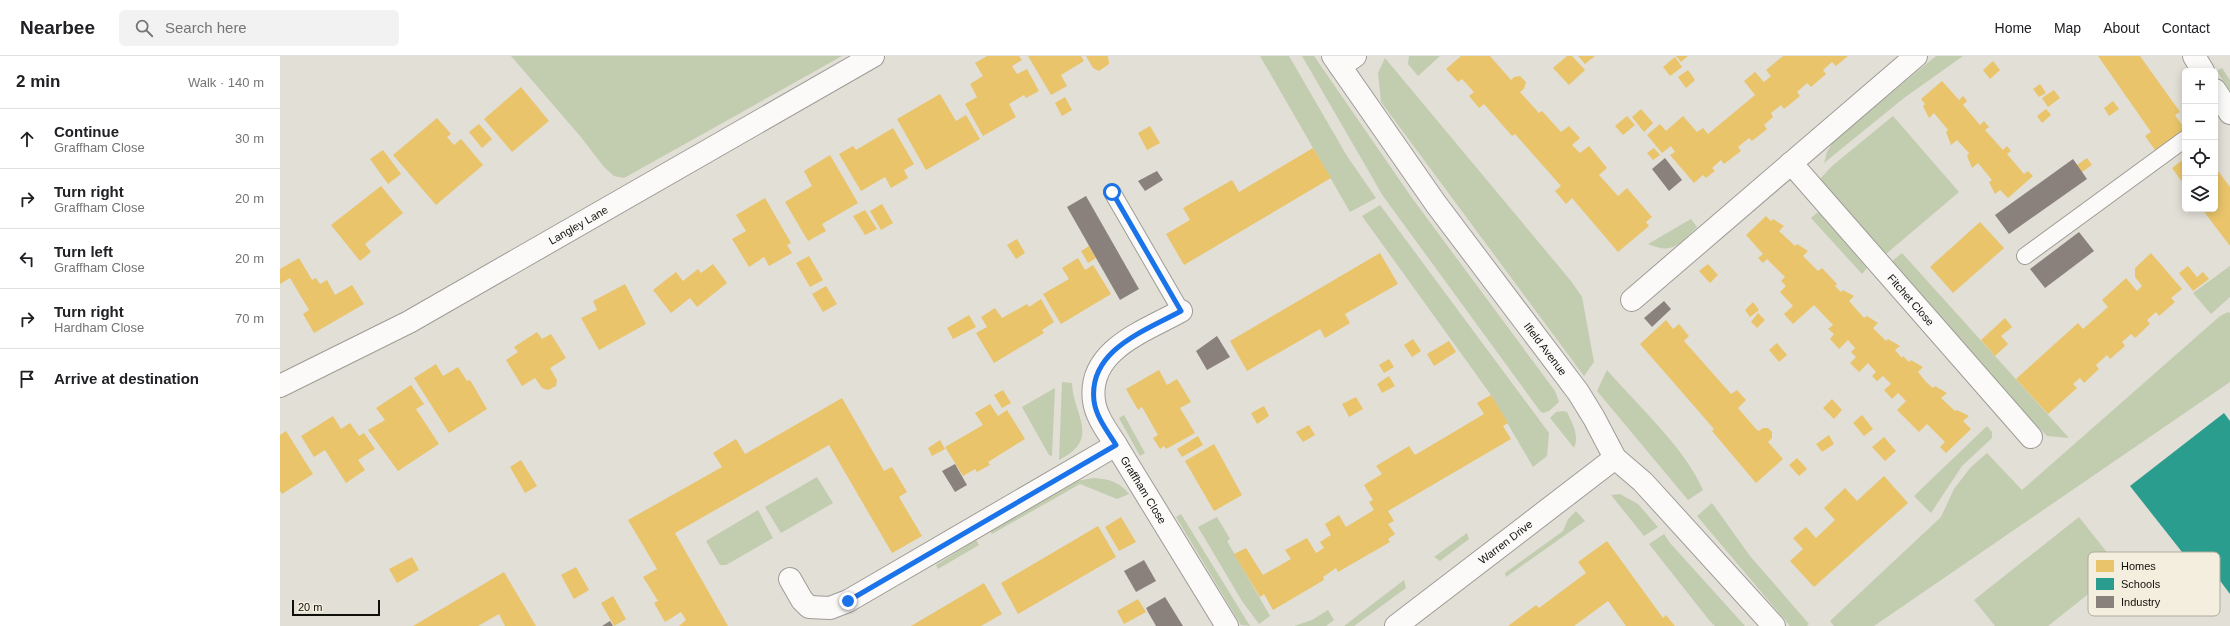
<!DOCTYPE html>
<html lang="en">
<head>
<meta charset="utf-8">
<style>
  body { margin:0; font-family:Helvetica,sans-serif; background:#f2f2f2; color:#202124 }
  .controls { position:absolute; right:12px; top:12px; display:grid; overflow:hidden; border-radius:6px; box-shadow:0 2px 10px #0003 }
  .controls button { width:36px; height:36px; display:grid; place-items:center; padding:0; border:0; border-bottom:1px solid #e0e0e0; background:#fff; color:#202124; font:20px sans-serif }
  .scale { position:absolute; left:12px; bottom:10px; width:88px; box-sizing:border-box; padding-left:4px; border:2px solid #110f0a; border-top:0; font-size:11px; line-height:14px; white-space:nowrap; color:#110f0a; -webkit-text-stroke:3px #f4eedf; paint-order:stroke }
  .stop { position:absolute; width:12px; height:12px; margin:-9px; border:3px solid #1a73e8; border-radius:50%; background:#fff }
  .stop.end { background:#1a73e8; border-color:#fff; box-shadow:0 1px 4px #0008 }
  .list { margin:0; padding:0; list-style:none }
  h2 { display:flex; justify-content:space-between; align-items:center; height:52px; margin:0; padding:0 16px; font-size:17px }
  h2 small { font-size:13px; font-weight:400; color:#757577 }
  .list li { display:grid; grid-template-columns:26px 1fr auto; gap:12px; align-items:center; box-sizing:border-box; height:60px; padding:0 16px; border-top:1px solid #e0e0e0 }
  .list b { display:block; font-size:15px; white-space:nowrap }
  .list p { margin:0; font-size:13px; white-space:nowrap; color:#757577 }
  .list em { font-size:13px; font-style:normal; color:#757577 }
  .icon { flex:none; width:22px; height:22px; fill:none; stroke:currentColor; stroke-width:2; stroke-linecap:round; stroke-linejoin:round }
  .map { position:relative; flex:none; width:1950px; height:570px; overflow:hidden }
  header { display:flex; align-items:center; gap:24px; box-sizing:border-box; height:56px; padding:0 20px; background:#fff; border-bottom:1px solid #e0e0e0 }
  header strong { font-size:19px }
  nav { display:flex; gap:22px; margin-inline-start:auto; font-size:14px }
  .search { width:280px; height:36px; background:#f2f2f2; display:flex; align-items:center; gap:10px; box-sizing:border-box; padding:0 14px; border-radius:6px; color:#757577; font-size:15px }
  main { display:flex }
  aside { flex:1; background:#fff }
  .map>svg:first-child { display:block }
</style>
</head>
<body>
<header>
<strong>Nearbee</strong>
<div class="search"><svg class="icon" aria-label="search" viewBox="0 0 24 24"><circle cx="10" cy="10" r="6"/><path d="M15 15l6 6"/></svg>Search here</div>
<nav><a>Home</a><a>Map</a><a>About</a><a>Contact</a></nav>
</header>
<main>
<aside>
<h2>2 min<small>Walk · 140 m</small></h2>
<ul class="list">
<li><svg class="icon" aria-label="ahead" viewBox="0 0 24 24"><path d="M12 20V5M6 11l6-6 6 6"/></svg><div><b>Continue</b><p>Graffham Close</p></div><em>30 m</em></li>
<li><svg class="icon" aria-label="right" viewBox="0 0 24 24"><path d="M7 20v-9h11M14 6l5 5-5 5"/></svg><div><b>Turn right</b><p>Graffham Close</p></div><em>20 m</em></li>
<li><svg class="icon" aria-label="left" viewBox="0 0 24 24"><path d="M17 20v-9H6M10 6l-5 5 5 5"/></svg><div><b>Turn left</b><p>Graffham Close</p></div><em>20 m</em></li>
<li><svg class="icon" aria-label="right" viewBox="0 0 24 24"><path d="M7 20v-9h11M14 6l5 5-5 5"/></svg><div><b>Turn right</b><p>Hardham Close</p></div><em>70 m</em></li>
<li><svg class="icon" aria-label="arrive" viewBox="0 0 24 24"><path d="M6 21V4h12l-3 4 3 4H6"/></svg><div><b>Arrive at destination</b></div></li>
</ul>
</aside>
<div class="map">
<svg width="1950" height="570" viewBox="0 0 1950 570">
  <rect width="100%" height="100%" fill="#e2dfd7"/>
  <g fill="#c2ccaf">
    <path d="M231,0h331l-218,122 -10,-2 -10,-9 -24,-31z"/>
    <path d="M980,0h29l58,100 29,42 -26,14z"/>
    <path d="M1022,0h12l98,142 143,193 4,11 -10,9 -6,2 -3,-2 -157,-215z"/>
    <path d="M1129,0h31l-22,20 -10,-12z"/>
    <path d="M1656,0h27l-59,42 -80,65 3,-11 7,-12z"/>
    <path d="M1105,2l186,223 11,16 12,65 -10,14 -203,-274 -3,-29z"/>
    <path d="M1942,12l8,12v11l-13,-20z"/>
    <path d="M1613,60l66,76 -73,62 -42,-44 -24,-31 12,-13z"/>
    <path d="M1100,149l169,228 -2,23 -14,11 -42,-72 -129,-179z"/>
    <path d="M1538,156l49,56 -5,6 -51,-56z"/>
    <path d="M1411,163l6,8c-18,17 -23,28 -49,17z"/>
    <path d="M1622,197l167,185 -22,-2 -39,-40 -117,-134z"/>
    <path d="M1950,210v31l-19,17 -18,-21z"/>
    <path d="M1948,256l2,1v69l-356,244h-40l-4,-5 111,-104 13,-28 16,-21 17,-15 35,37 198,-174z"/>
    <path d="M1327,314c31,36 78,78 96,120l-15,10 -91,-109z"/>
    <path d="M782,326l10,1c1,32 30,56 -13,77z"/>
    <path d="M775,332l-3,68 -3,-1 -27,-48z"/>
    <path d="M1283,355l4,1c5,11 13,24 7,36l-24,-30 6,-6z"/>
    <path d="M844,359l21,38 -5,3 -21,-38z"/>
    <path d="M1707,370l5,6v6l-30,28 -31,47 -17,-17z"/>
    <path d="M537,421l16,26 -52,30 -16,-26z"/>
    <path d="M814,422c15,1 26,4 35,16l-12,5 -37,-15 -88,50 -2,-3 85,-50z"/>
    <path d="M1340,438l18,10 20,23 -14,9 -33,-41z"/>
    <path d="M1432,447l38,53 59,68 -2,2h-17l-93,-110z"/>
    <path d="M478,454l15,28 -47,27h-6l-14,-24z"/>
    <path d="M1296,455l9,10 -79,56 -1,-4 58,-42 5,-12z"/>
    <path d="M901,458l69,112 -9,-1 -65,-108z"/>
    <path d="M937,461l13,22 -3,2 43,75 -11,8 -17,-23 -44,-74z"/>
    <path d="M1799,461l41,52 -72,57h-53l-21,-26z"/>
    <path d="M1187,477l2,6 -29,22 -6,-4z"/>
    <path d="M1384,478l6,9 75,83h-30l-6,-6 -60,-76z"/>
    <path d="M696,484l3,5 -41,24 -2,-4z"/>
    <path d="M1124,524l2,8 -52,38h-10z"/>
    <path d="M1048,554l6,10 -8,6h-32l18,-6z"/>
  </g>
  <g fill="#e9c46a">
    <path d="M707,0h32l3,4 -10,6 5,8 10,-5 12,22 -13,7 -2,-3 -15,9 7,13 -33,19 -18,-32 12,-7 -7,-13 13,-8 -8,-13z"/>
    <path d="M748,0h53l3,5 -23,14 6,11 -16,9z"/>
    <path d="M806,0h22l1,8 -10,7 -6,-3z"/>
    <path d="M1181,0h29l21,24 3,-3 6,-1 6,6 -2,7 -4,3 19,21 3,-2 19,21 8,-6 11,12 -8,7 8,8 9,-7 18,22 -8,7 19,21 9,-8 25,29 -6,5 3,4 -31,26 -46,-54 -6,6 -11,-13 6,-5 -46,-52 -3,2 -28,-32 -5,4 -10,-12 5,-4 -12,-13 -4,3 -12,-13z"/>
    <path d="M1287,0h5l13,14 -16,15 -16,-17z"/>
    <path d="M1298,0h17l-10,8z"/>
    <path d="M1396,0h12l-7,6z"/>
    <path d="M1503,0h65l-12,10 -4,-4 -9,8 3,4 -15,13 -4,-4 -10,9 3,4 -16,13 -3,-4 -10,8 2,4 -9,8 3,4 -15,12 -3,-3 -11,9 3,4 -17,13 -3,-4 -9,8 3,3 -9,7 -3,-3 -9,8 -24,-28 5,-3 -4,-6 -9,7 -15,-18 13,-11 6,7 17,-15 14,16 6,-4 5,6 47,-39 -11,-14 11,-9 9,10 7,-6 -5,-6z"/>
    <path d="M1818,0h42l40,56 -5,3 10,14 -30,21 -10,-14 6,-4z"/>
    <path d="M1395,1l7,10 -12,9 -7,-9z"/>
    <path d="M1713,5l7,9 -10,9 -7,-9z"/>
    <path d="M1408,14l7,10 -9,8 -8,-11z"/>
    <path d="M1662,25l17,19 4,-4 4,5 -4,4 17,20 4,-4 5,6 -4,3 18,20 4,-4 4,5 -4,3 17,20 4,-3 5,5 -25,22 -8,-8 -5,4 -6,-12 3,-2 -14,-17 -6,5 -5,-12 2,-3 -12,-13 -6,5 -5,-13 2,-2 -14,-17 -5,5 -6,-12 2,-2 -4,-5z"/>
    <path d="M1760,28l6,9 -7,4 -6,-8z"/>
    <path d="M241,31l28,34 -37,31 -28,-33z"/>
    <path d="M1774,34l6,8 -12,9 -6,-9z"/>
    <path d="M660,38l16,27 10,-6 14,24 -54,31 -29,-51z"/>
    <path d="M785,41l7,13 -10,6 -7,-13z"/>
    <path d="M1833,45l6,8 -10,7 -5,-8z"/>
    <path d="M1361,53l12,14 -9,9 -12,-15z"/>
    <path d="M1766,53l5,6 -9,8 -5,-7z"/>
    <path d="M1347,60l8,9 -12,10 -8,-9z"/>
    <path d="M157,62l14,16 -4,3 7,8 7,-6 22,26 -47,40 -43,-50z"/>
    <path d="M199,68l13,15 -10,9 -13,-16z"/>
    <path d="M870,70l10,17 -13,7 -9,-17z"/>
    <path d="M613,72l21,36 -10,6 4,8 -17,10 -6,-11 -24,14 -22,-37 14,-8 3,4z"/>
    <path d="M1033,92l18,30 -147,87 -18,-31 24,-14 -7,-12 49,-28 7,12z"/>
    <path d="M1374,92l6,7 -7,5 -6,-7z"/>
    <path d="M103,94l18,24 -13,10 -18,-25z"/>
    <path d="M550,99l28,48 -36,21 4,7 -18,10 -23,-39 27,-16 -8,-15z"/>
    <path d="M1807,102l5,7 -10,7 -5,-7z"/>
    <path d="M1905,102v28l-13,-18z"/>
    <path d="M1935,111l15,20v59l-28,-37h13z"/>
    <path d="M101,130l22,27 -38,31 6,8 -11,9 -29,-36z"/>
    <path d="M485,142l26,45 -4,2 5,8 -23,13 -5,-9 -15,10 -17,-28 14,-8 -10,-16z"/>
    <path d="M602,148l11,19 -12,7 -11,-19z"/>
    <path d="M585,154l12,19 -12,6 -12,-19z"/>
    <path d="M1486,160l5,5 2,-2 11,7 -5,5 16,15 2,-2 11,7 -5,5 15,15 4,-3 15,16 -2,2 6,6 2,-2 11,6 -5,5 15,17 3,-2 11,7 -5,5 13,13 2,-2 12,7 -5,4 7,8 1,-2 6,6 2,-2 12,7 -5,5 8,10 7,6 2,-2 12,7 -6,5 14,13 2,-1 12,6 -6,5 8,8 -25,24 -6,-6 5,-5 -18,-18 -8,8 -22,-22 9,-9 -8,-8 -6,6 -8,-9 7,-6 -8,-8 -6,5 -5,-5 4,-4 -8,-9 -9,9 -9,-9 6,-6 -5,-5 4,-4 -7,-8 -9,9 -9,-10 4,-5 -6,-5 5,-4 -19,-20 -21,19 -9,-10 9,-8 -13,-14 6,-6 -5,-5 4,-4 -18,-18 -4,4 -5,-5 5,-4 -17,-19z"/>
    <path d="M1700,166l24,26 -51,45 -23,-26z"/>
    <path d="M737,183l8,14 -9,6 -9,-14z"/>
    <path d="M809,190l7,12 -8,5 -7,-12z"/>
    <path d="M1100,197l18,31 -53,30 5,9 -25,15 -5,-9 -73,42 -17,-30z"/>
    <path d="M1871,197l31,36 -11,9 4,4 -16,14 -3,-4 -9,8 3,4 -15,14 -4,-4 -9,8 3,4 -15,13 -3,-4 -11,10 3,4 -15,14 -4,-5 -7,6 4,4 -29,26 -32,-35 62,-56 5,6 25,-22 -6,-7 24,-22 11,13 5,-5 -7,-9v-9z"/>
    <path d="M529,200l14,24 -13,7 -14,-24z"/>
    <path d="M19,202l13,22 4,-2 4,6 7,-4 8,15 17,-10 12,19 -50,29 -11,-19 6,-4 -19,-32 -10,6v-15z"/>
    <path d="M798,202l7,12 8,-5 18,29 -50,30 -18,-30 26,-15 -7,-11z"/>
    <path d="M433,208l14,19 -30,24 -7,-9 -19,15 -18,-23 23,-18 7,9 15,-12 3,4z"/>
    <path d="M1428,208l10,11 -8,8 -11,-12z"/>
    <path d="M1908,210l9,11 6,-5 6,7 -16,12 -14,-18z"/>
    <path d="M345,228l21,40 -47,26 -18,-32 16,-8 -4,-9z"/>
    <path d="M546,230l11,18 -14,8 -11,-18z"/>
    <path d="M761,243l13,23 -12,8 2,3 -50,30 -18,-30 11,-6 -6,-10 14,-9 7,10 25,-14 2,3z"/>
    <path d="M1473,246l6,8 -9,7 -5,-7z"/>
    <path d="M1478,257l7,7 -8,8 -6,-6z"/>
    <path d="M689,259l7,12 -23,12 -6,-11z"/>
    <path d="M1725,262l7,9 -11,9 7,8 -13,12 -14,-16z"/>
    <path d="M1386,264l7,9 6,-5 10,12 -5,5 47,53 6,-4 9,10 -8,8 18,21 3,2 4,-3h5l4,4v6l-4,4 15,17 -27,24 -44,-52 2,-2 -74,-85z"/>
    <path d="M257,276l5,7 9,-5 15,24 -16,10 7,12 -1,6 -8,4 -6,-2 -7,-10 -13,8 -16,-26 12,-8 -4,-5z"/>
    <path d="M1133,283l8,12 -9,6 -8,-12z"/>
    <path d="M1169,285l7,11 -22,14 -7,-12z"/>
    <path d="M1497,287l10,12 -8,7 -10,-12z"/>
    <path d="M1109,303l5,8 -10,6 -5,-8z"/>
    <path d="M156,308l7,12 15,-9 9,14 3,-1 17,29 -38,24 -35,-55z"/>
    <path d="M879,314l8,15 10,-6 14,23 -11,6 15,25 -29,16 -2,-3 -4,3 -7,-11 5,-3 -16,-28 -4,3 -12,-21z"/>
    <path d="M1109,320l6,10 -13,7 -5,-9z"/>
    <path d="M131,329l13,19 -8,5 23,35 -41,27 -30,-41 17,-10 -9,-12z"/>
    <path d="M723,334l8,13 -9,5 -8,-13z"/>
    <path d="M1211,339l17,28 -5,3 8,13 -123,72 6,10 -6,3 7,10 -7,5 2,3 -52,30 -2,-4 -13,9 1,3 -51,30 -9,-16 -4,3 -26,-43 12,-6 17,27 28,-16 -6,-9 22,-12 9,15 8,-5 -4,-6 11,-7 -6,-11 14,-9 7,12 28,-17 -5,-8 4,-2 -9,-15 18,-11 -6,-8 33,-20 6,9 69,-41 -7,-11z"/>
    <path d="M1076,341l7,12 -14,8 -7,-13z"/>
    <path d="M562,342l42,73 8,-4 15,25 -8,5 23,39 -30,17 -63,-108 -154,88 53,93h-49l7,-6 -5,-8 -16,10 -11,-19 4,-2 -15,-24 14,-8 -29,-49 94,-53 -9,-14 23,-14 9,15z"/>
    <path d="M1552,343l10,11 -8,9 -11,-11z"/>
    <path d="M710,348l8,12 9,-6 18,29 -37,23 2,3 -13,7 -2,-3 -12,7 -18,-29 38,-22 -8,-12z"/>
    <path d="M984,350l5,10 -12,8 -6,-11z"/>
    <path d="M1582,359l11,14 -9,7 -11,-13z"/>
    <path d="M53,360l8,13 9,-6 9,13 5,-3 11,16 -17,11 7,10 -19,13 -21,-33 -11,7 -13,-21z"/>
    <path d="M1029,369l6,10 -12,7 -7,-10z"/>
    <path d="M6,375l27,43 -31,20 -2,-3v-56z"/>
    <path d="M1549,379l5,9 -12,8 -6,-8z"/>
    <path d="M918,380l5,9 -21,12 -5,-8z"/>
    <path d="M1604,381l12,14 -11,10 -13,-14z"/>
    <path d="M660,384l5,9 -13,7 -4,-8z"/>
    <path d="M934,388l28,51 -28,16 -29,-50z"/>
    <path d="M1517,402l10,11 -8,7 -10,-11z"/>
    <path d="M241,404l16,26 -12,7 -15,-26z"/>
    <path d="M1604,420l24,27 -94,84 -24,-26 13,-12 -10,-11 13,-11 10,11 19,-18 -11,-12 21,-20 12,13z"/>
    <path d="M841,461l15,25 -17,9 -14,-24z"/>
    <path d="M818,470l18,31 -98,57 -17,-31z"/>
    <path d="M1327,485l56,77 3,-3 9,11h-49l-18,-25 -34,25h-66l28,-21 3,3 47,-35 -8,-11z"/>
    <path d="M132,501l7,13 -22,13 -8,-14z"/>
    <path d="M296,511l13,23 -15,9 -13,-24z"/>
    <path d="M224,516l32,54h-31l-6,-12 -21,12h-65z"/>
    <path d="M704,527l18,31 -21,12h-70z"/>
    <path d="M333,540l13,23 -12,7 -13,-23z"/>
    <path d="M858,543l8,13 -22,12 -7,-13z"/>
  </g>
  <path fill="#2a9d8f" d="M1944,357l6,8v173l-15,-20 4,-2 -9,-11 -13,10 -67,-85z"/>
  <g fill="#8a817c">
    <path d="M1385,102l17,22 -13,11 -17,-22z"/>
    <path d="M1793,103l14,20 -78,55 -14,-19z"/>
    <path d="M877,115l6,9 -18,11 -7,-10z"/>
    <path d="M806,140l53,93 -19,11 -53,-93z"/>
    <path d="M1799,176l15,19 -49,37 -15,-19z"/>
    <path d="M1384,245l7,8 -19,18 -8,-9z"/>
    <path d="M937,280l13,21 -23,13 -11,-19z"/>
    <path d="M675,408l12,21 -12,7 -13,-21z"/>
    <path d="M864,504l12,21 -20,11 -12,-21z"/>
    <path d="M885,541l18,29h-27l-8,-14 -2,-4z"/>
    <path d="M330,565l3,5h-11z"/>
  </g>
  <g fill="none" stroke-linecap="round" stroke-linejoin="round">
    <defs>
      <g id="lane">
        <path d="M832,136l69,119"/>
        <path d="M1745,200l160,-117"/>
      </g>
      <g id="street">
        <path d="M1914,0l9,15"/>
        <path d="M1060,10l15,-10"/>
        <path d="M1935,34l15,23"/>
        <path id="s1" d="M1511,107l240,274"/>
        <path d="M1352,244l284,-244"/>
        <path id="s2" d="M901,255c-36,20 -94,39 -87,90 2,16 14,31 22,44l111,181"/>
        <path id="s3" d="M0,330l129,-64 464,-266"/>
        <path d="M510,523l12,21 7,7 21,1 18,-7 268,-156"/>
      </g>
      <g id="secondary">
        <path id="s4" d="M1053,0l103,148 142,188 16,26 21,40 28,24 131,144"/>
        <path id="s5" d="M1116,570l219,-168"/>
      </g>
    </defs>
    <use href="#lane" stroke="#9e9c96" stroke-width="18"/>
    <use href="#street" stroke="#9e9c96" stroke-width="24"/>
    <use href="#secondary" stroke="#9e9c96" stroke-width="24"/>
    <use href="#lane" stroke="#fbfaf9" stroke-width="16"/>
    <use href="#street" stroke="#fbfaf9" stroke-width="22"/>
    <use href="#secondary" stroke="#fbfaf9" stroke-width="22"/>
  </g>
  <g fill="none" stroke-linecap="round" stroke-linejoin="round">
    <path stroke="#1a73e8" stroke-width="5" d="M568,545l268,-156c-8,-13 -20,-28 -22,-44 -6,-51 51,-70 87,-90l-69,-119"/>
  </g>
  <g text-anchor="middle" dominant-baseline="central" stroke-width="4" stroke-linejoin="round" paint-order="stroke">
    <g font-size="11" fill="#110f0a" stroke="#f4eedf">
      <text stroke="none"><textPath href="#s3" startOffset="339">Langley Lane</textPath></text>
      <text stroke="none"><textPath href="#s1" startOffset="182">Fitchet Close</textPath></text>
      <text stroke="none"><textPath href="#s4" startOffset="362">Ifield Avenue</textPath></text>
      <text stroke="none"><textPath href="#s2" startOffset="237">Graffham Close</textPath></text>
      <text stroke="none"><textPath href="#s5" startOffset="138">Warren Drive</textPath></text>
    </g>
  </g>
  <rect x="1808" y="496" width="132" height="64" rx="6" fill="#f4eedf" stroke="#b0ab9f" stroke-width="1"/>
  <rect x="1816" y="504" width="18" height="12" fill="#e9c46a"/>
  <rect x="1816" y="522" width="18" height="12" fill="#2a9d8f"/>
  <rect x="1816" y="540" width="18" height="12" fill="#8a817c"/>
  <g font-size="11" fill="#110f0a">
    <text x="1841" y="514">Homes</text>
    <text x="1841" y="532">Schools</text>
    <text x="1841" y="550">Industry</text>
  </g>
</svg>
<div class="controls">
<button>+</button>
<button>−</button>
<button><svg class="icon" aria-label="locate" viewBox="0 0 24 24"><circle cx="12" cy="12" r="6"/><path d="M12 2v4M12 18v4M2 12h4M18 12h4"/></svg></button>
<button><svg class="icon" aria-label="layers" viewBox="0 0 24 24"><path d="M12 4l9 5-9 5-9-5zM3 14l9 5 9-5"/></svg></button>
</div>
<div class="scale">20 m</div>
<div class="stop" style="left:832px;top:136px"></div>
<div class="stop end" style="left:568px;top:545px"></div>
</div>
</main>
</body>
</html>
